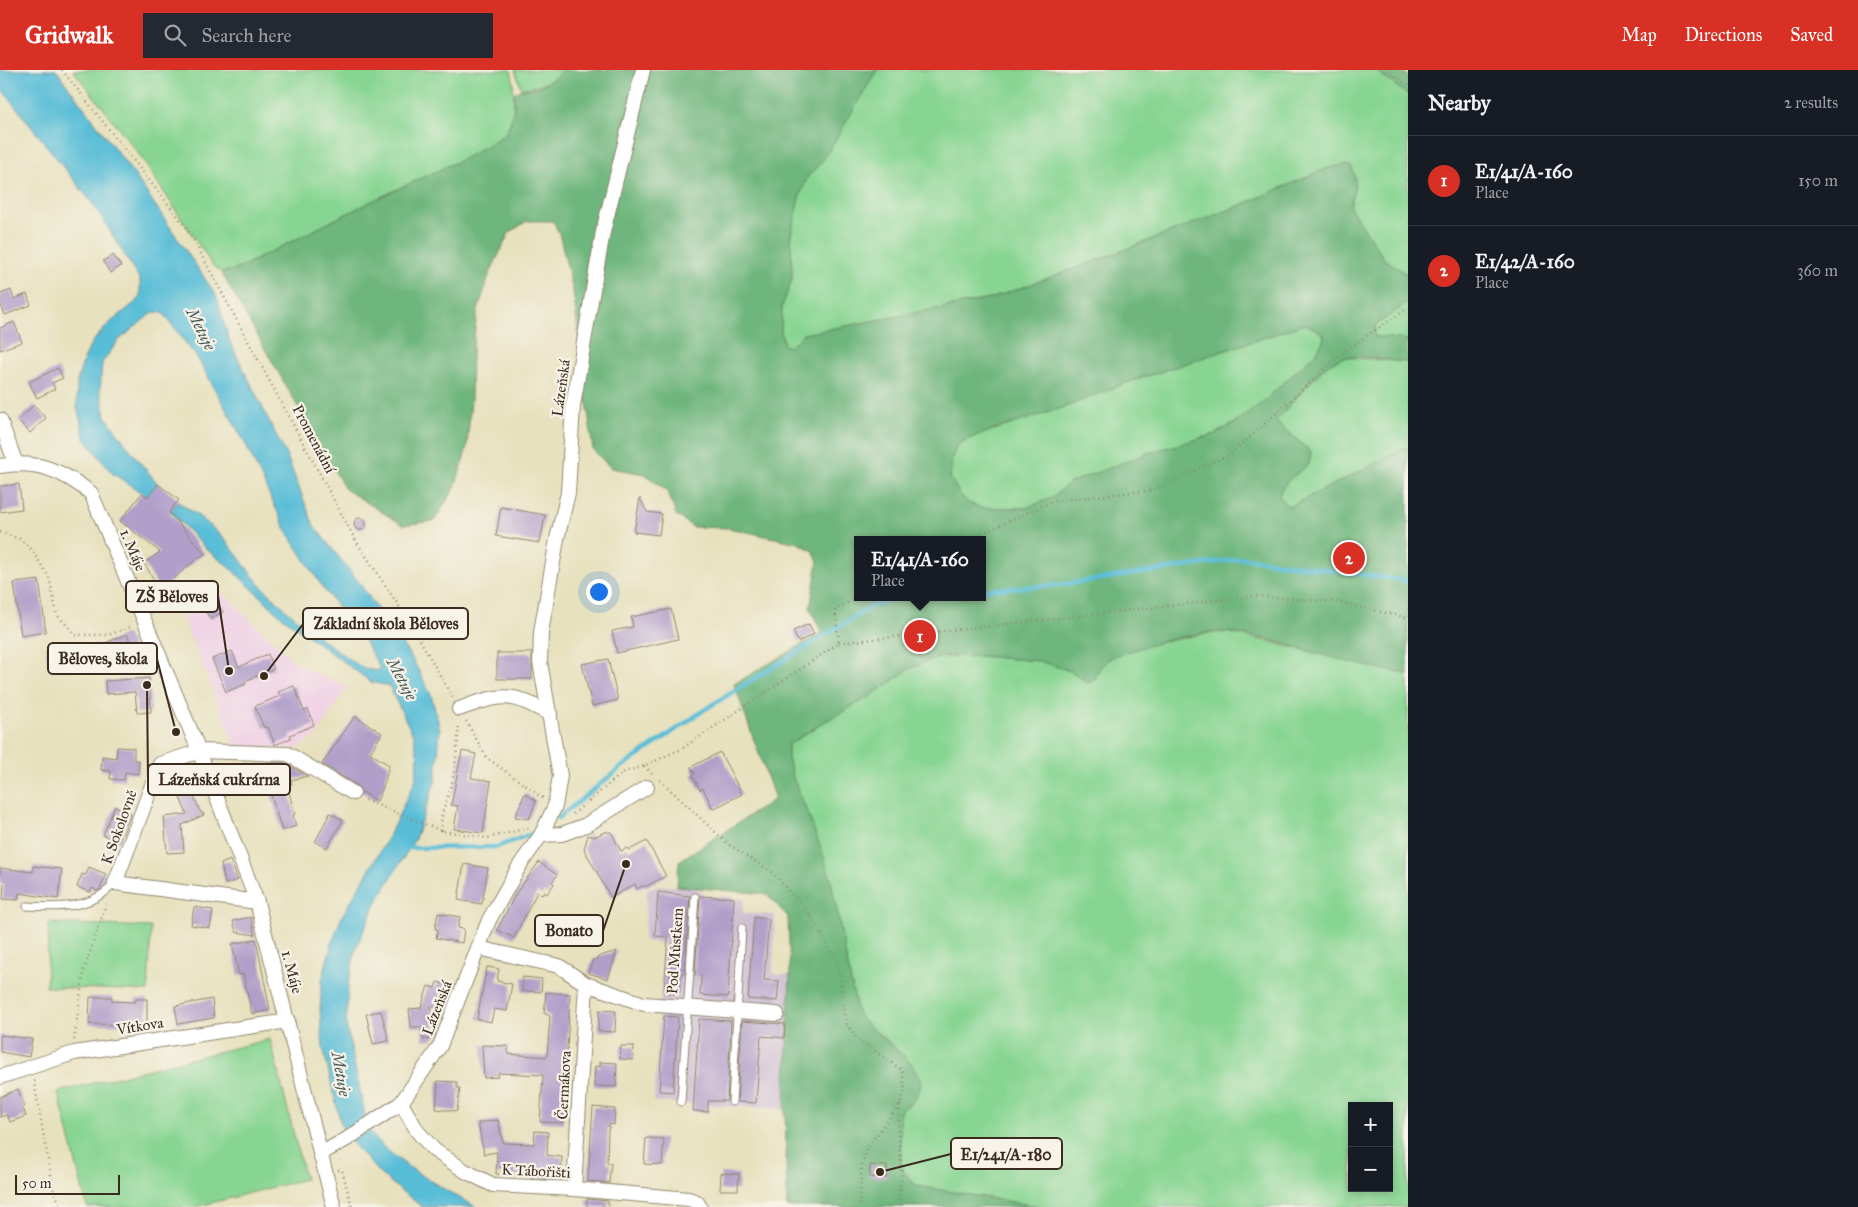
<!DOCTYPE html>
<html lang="en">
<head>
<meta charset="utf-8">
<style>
  body { margin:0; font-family:"IM FELL Great Primer",serif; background:#242831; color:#f1f3f6 }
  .controls { position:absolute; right:15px; bottom:15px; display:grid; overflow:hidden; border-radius:0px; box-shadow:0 2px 8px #0003 }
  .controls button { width:45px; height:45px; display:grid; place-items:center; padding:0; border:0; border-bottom:1px solid #363941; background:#171b24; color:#f1f3f6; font:25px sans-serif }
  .scale { position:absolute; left:15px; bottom:12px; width:105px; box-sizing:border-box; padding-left:5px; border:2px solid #3b2a1e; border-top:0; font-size:14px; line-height:18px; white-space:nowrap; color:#3b2a1e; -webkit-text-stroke:4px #f7f3e8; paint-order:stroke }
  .you { position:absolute; left:598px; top:521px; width:18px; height:18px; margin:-12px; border:4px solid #fff; border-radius:50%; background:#1a73e8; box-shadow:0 0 0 8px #1a73e833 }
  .badge { display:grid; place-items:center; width:32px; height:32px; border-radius:50%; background:#d93025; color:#fff; font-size:16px; font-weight:700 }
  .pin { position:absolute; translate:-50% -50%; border:2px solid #fff; box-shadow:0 1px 5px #0006 }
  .popup { position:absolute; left:854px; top:466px; width:132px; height:65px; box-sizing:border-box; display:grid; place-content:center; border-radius:0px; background:#171b24; filter:drop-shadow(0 1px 4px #0005); font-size:16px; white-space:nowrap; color:#9ea1a6 }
  .popup b { font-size:19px; color:#f1f3f6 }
  .popup::after { content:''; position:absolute; left:50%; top:100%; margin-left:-10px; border:10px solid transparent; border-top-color:#171b24 }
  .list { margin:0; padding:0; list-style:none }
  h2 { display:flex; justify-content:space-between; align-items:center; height:65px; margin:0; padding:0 20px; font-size:21px }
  h2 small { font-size:16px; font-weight:400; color:#9ea1a6 }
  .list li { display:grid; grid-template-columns:32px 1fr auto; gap:15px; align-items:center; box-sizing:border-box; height:90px; padding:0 20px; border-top:1px solid #363941 }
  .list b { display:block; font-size:19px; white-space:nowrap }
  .list p { margin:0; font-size:16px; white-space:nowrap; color:#9ea1a6 }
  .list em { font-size:16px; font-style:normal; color:#9ea1a6 }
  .icon { flex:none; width:28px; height:28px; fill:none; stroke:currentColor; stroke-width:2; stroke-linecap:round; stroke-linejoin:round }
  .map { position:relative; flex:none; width:1408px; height:1137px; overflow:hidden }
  header { display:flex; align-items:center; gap:30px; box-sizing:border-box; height:70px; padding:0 25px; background:#d93025; color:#fff }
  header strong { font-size:24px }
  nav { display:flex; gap:28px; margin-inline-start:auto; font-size:18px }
  .search { width:350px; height:45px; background:#242831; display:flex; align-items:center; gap:12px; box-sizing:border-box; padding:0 18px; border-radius:0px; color:#9ea1a6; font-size:19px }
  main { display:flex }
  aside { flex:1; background:#171b24 }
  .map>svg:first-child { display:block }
</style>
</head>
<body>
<header>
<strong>Gridwalk</strong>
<div class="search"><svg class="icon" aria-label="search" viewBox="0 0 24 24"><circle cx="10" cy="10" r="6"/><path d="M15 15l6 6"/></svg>Search here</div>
<nav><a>Map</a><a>Directions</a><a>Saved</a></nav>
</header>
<main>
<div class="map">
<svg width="1408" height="1137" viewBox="0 0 1408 1137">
  <rect width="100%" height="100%" fill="#f7f3e8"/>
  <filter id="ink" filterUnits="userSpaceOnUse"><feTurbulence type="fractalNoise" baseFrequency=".02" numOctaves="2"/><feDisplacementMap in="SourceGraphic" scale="10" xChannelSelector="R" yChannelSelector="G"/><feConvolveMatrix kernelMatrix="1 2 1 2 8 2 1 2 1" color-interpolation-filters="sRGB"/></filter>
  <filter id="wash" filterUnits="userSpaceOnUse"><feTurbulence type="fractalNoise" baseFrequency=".0096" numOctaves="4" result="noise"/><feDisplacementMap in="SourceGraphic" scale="20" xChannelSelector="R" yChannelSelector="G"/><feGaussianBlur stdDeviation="1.12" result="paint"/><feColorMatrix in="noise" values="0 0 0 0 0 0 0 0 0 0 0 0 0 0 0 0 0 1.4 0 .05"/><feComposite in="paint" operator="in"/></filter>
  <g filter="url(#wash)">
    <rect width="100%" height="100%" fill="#e7e1be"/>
    <path fill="#f0d0e5" d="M221,521l76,74 50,22 -31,49 -20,13 -34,-3 -25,4 -54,-132z"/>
    <path fill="#cebed2" d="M657,815l40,3 9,9 38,2 -1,14 32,2 -2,59 17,1 -5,134 -131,-7 10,-159 -20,-2 3,-51z"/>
    <g fill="#88d593" stroke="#628058" fill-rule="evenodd">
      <path d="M73,0h438l2,10 1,29 -4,15 -6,11 -37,22 -95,44 -137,69 -14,2 -8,-6 -77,-116z"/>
      <path d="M515,0h47c-10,13 -25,17 -41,18z"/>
      <path d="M877,0h498l33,25v180l-24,-16 -34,-52c2,-17 9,-23 1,-41l-23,2 -89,38 -149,57 -100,36 -166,31 -34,17 -6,-2 -3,-13 1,-26 10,-27 -1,-44 8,-37 9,-22 15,-16z"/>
      <path d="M1408,232v38l-34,-3 1,-11z"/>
      <path d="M1305,254l11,5 8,6 -1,7 -8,12 -50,46 -27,21 -23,13 -66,19 -79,30 -18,15 -26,10h-45l-12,-5 -8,-7 -11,-18 2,-22 6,-12 17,-8 90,-29 61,-24z"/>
      <path d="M1344,287l64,5v85l-117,59 -6,-1 -6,-10c6,-16 17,-20 30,-31l2,-12 -36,-31 44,-48 10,-9z"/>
      <path d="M1226,562c61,13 121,30 182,42v533h-366l-126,-21c-6,-5 -12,-11 -15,-19 -4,-16 -1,-41 -1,-57l12,-7 2,-35 -25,-26 -29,-23 -3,-7 -26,-131 -19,-57 -19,-46 -5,-20v-13l36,-23 45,-25 40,-28 28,-12 42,-1 60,5 32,10 15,11 13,-15 14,-11 36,-11 53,-11zM1352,1036h37v82h-37z"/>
      <path d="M49,853l102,4 -3,64 -102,-4z"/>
      <path d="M270,969l35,140 -110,28h-108l-29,-115z"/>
    </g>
    <g fill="#6eb67d" stroke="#54704e" fill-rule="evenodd">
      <path d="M562,0h315l-54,90 -15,16 -9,22 -8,37 1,44 -10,27 -1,26 3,13 6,2 13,-13 187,-35 100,-36 149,-57 89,-38 17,-3 6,1c9,19 1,23 -1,41l34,52 24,16v27l-33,24 -1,10 34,4v22c-20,-1 -42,-7 -62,-5 -26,3 -52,47 -71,64l36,31 -2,12c-12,10 -24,16 -30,31l6,10 6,1 117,-59v227c-22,-4 -45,-8 -67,-14 -36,-10 -76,-23 -114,-28 -22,-2 -68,10 -89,17 -21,6 -36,7 -43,31l-7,3 -17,-12 -32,-10 -60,-5 -42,1 -28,12 -40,28 -45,25 -36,23v13l5,20 28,70 10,33 26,131c13,27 103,63 43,98l1,56 8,13 8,7 125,21h-255l-2,-98 5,-134 -2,-58 -21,-23 -90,-8 2,-25 96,-62 -41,-115 88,-51 -12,-25 8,-46 -5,-11 -15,-8 -69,-15 -36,-1 -17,-12 -8,-23 -23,-18 -34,-6 -18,-18 -20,-159 -14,-58 -6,-12h-26l-18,12 -20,42 -12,38 -5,40 -1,47 -4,47 -12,41 -21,33 -31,4 -58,-36 -124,-217 14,-2 137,-69 95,-44 37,-22 6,-11 4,-15v-15c9,-8 9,-4 19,-6 12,-3 22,-9 29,-18zM1305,254l11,5 8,6 -1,7 -8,12 -50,46 -27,21 -23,13 -66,19 -80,30 -17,15 -26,10h-44l-13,-5 -8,-7 -11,-18 2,-21 6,-13 17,-8 90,-29 61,-24zM858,470h124v57h-124z"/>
      <path d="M1375,0h26l7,6v19z"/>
    </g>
    <path fill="#59bdd7" stroke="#4a747a" d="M0,0h56l80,107 80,118 13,45 58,117 27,69 44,55 55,79 18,35 9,34 -4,50 -21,60 -38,62 -21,47 -8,37 -2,39 22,105c21,31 74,59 108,78h-54l-42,-33 -30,-34 -9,-15 -18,-77 -3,-38 2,-30 9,-34 10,-28 47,-80 27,-57 3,-23 -4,-21 -25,-51 -18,-4 -90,-66 -54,-51 -20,-15 -37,-39 8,-9c14,9 27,18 39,30 16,15 27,34 41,50 27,29 53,49 84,72 10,7 25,19 37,16l1,-2 -18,-31 -39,-49 -37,-58 -40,-85 -48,-86 -35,-46 -10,-1 -35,29 -16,22 -2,27 6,27 28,38 24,29 -10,13 -36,-24 -27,-34 -8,-32v-26l7,-22 8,-17 18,-19 28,-23 2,-4v-16l-44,-72 -96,-121z"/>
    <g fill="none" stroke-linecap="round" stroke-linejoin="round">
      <g stroke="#59bdd7" stroke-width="4.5">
        <path d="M982,520l78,-5 184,-27 164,23"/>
        <path d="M558,748l61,-49 88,-61 167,-103 25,-8"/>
        <path d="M405,778l92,-1 34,-13"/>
      </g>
    </g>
    <g id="blocks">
      <g fill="#b19ec9">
        <path d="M113,185l8,11 -11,7 -7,-12z"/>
        <path d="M11,220l3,9 13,-5 4,11 -26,10 -5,-12v-9z"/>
        <path d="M14,252l8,20 -22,8v-22z"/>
        <path d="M58,298l5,10 -11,5 3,6 -18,9 -8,-16z"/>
        <path d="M34,335l12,13 -16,15 -12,-13z"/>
        <path d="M19,414l3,25 -22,3v-26z"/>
        <path d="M158,414l21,16 -10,12 36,42 -7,4 -38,32 -16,-27 16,-11 -40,-31 22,-28 5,4z"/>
        <path d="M640,428l7,14 15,2 -3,21 -25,-3z"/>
        <path d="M501,437l44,8 -5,28 -44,-7z"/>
        <circle cx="360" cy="454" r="6"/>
        <path d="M39,510l7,52 -25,4 -7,-53z"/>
        <path d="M212,523l11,19 -13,7 -11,-19z"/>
        <path d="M671,539l7,30 -61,14 -5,-22 21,-4 -2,-10z"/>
        <path d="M809,554l5,10 -16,8 -5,-11z"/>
        <path d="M127,564l9,22 -32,13v-6l-55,8 -3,-19 57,-8z"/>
        <path d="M232,581l7,16 29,-13 6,15 -29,12 1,3 -20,8 -14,-33z"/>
        <rect x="497" y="583" width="35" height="26"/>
        <path d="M608,589l10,41 -26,6 -10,-42z"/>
        <path d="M149,608l2,34 -14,1 -2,-21 -29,2 -1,-13z"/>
        <path d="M294,616l10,25 4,-2 6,16 -24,10 1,3 -16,7 -7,-18 -4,1 -9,-22 25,-10 -2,-4z"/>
        <path d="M355,646l27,17 -12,20 19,12 -5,20 -7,16 -16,-10 -3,-5 -36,-22z"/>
        <path d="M117,677l17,1v12h5l-1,14 -13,-2 -1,8 -14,-1 1,-8 -10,-1 1,-14 14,2z"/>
        <path d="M462,681l14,3 -5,24 20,3 -8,52 -29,-4 4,-23 -7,-1z"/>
        <path d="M720,682l22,42 -29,15 -10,-21 -3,2 -5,-10 -3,-5 3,-1 -4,-7z"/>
        <path d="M269,693h16l23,13 -17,4 1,4 -15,5z"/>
        <path d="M183,701l18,42h2l1,2 -22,10 2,27 -17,1 -3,-36 23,-3 -14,-32v-6z"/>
        <path d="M288,719l7,25 -2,1 3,11 -14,5 -11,-36z"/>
        <path d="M525,723l11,8 -7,18 -14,-2z"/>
        <path d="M115,736l16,8 -12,28 -16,-7z"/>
        <path d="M330,743l13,7 -16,28 -12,-6z"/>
        <path d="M605,762h6l10,19 6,-3 2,2 18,-9 19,35 -19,10h-5l-5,3 -2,-5 -24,14 -27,-49 4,-14 6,2z"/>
        <path d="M230,790l8,20 -13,4 -4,-20z"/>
        <path d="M539,792l18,13 -5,7 2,2 -7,10 -3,-2 -2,3 -5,-3 -23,46 -17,-8 18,-35z"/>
        <path d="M464,794l24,4 -6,36 -24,-4z"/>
        <path d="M33,796l29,3 -4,30 -39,-6 -1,7 -15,-1 1,-15h-4v-16l33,4z"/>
        <path d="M89,797l17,7 -6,15 -3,2 -5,-3 -2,4 -13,-5 5,-13 4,1z"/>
        <path d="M658,822l32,4 -6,78h-4l-1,20 -15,-1 4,-56 -13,-1z"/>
        <path d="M700,826l34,2 -6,99 -28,-2 1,-19 -6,-1z"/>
        <path d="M194,837l19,3 -3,18 -19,-3z"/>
        <path d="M438,843l22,4 -2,11 6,1 -2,14 -26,-5 2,-9h-3z"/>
        <path d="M251,847l4,18 -19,-3 -3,-11z"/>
        <path d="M754,847l15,2 -5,61 15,1 -2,20 -29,-2z"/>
        <path d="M256,869l14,71 -18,4 -9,-40 -4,1 -7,-31z"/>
        <path d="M617,881l-9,28 -20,-6 5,-14 2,1 5,-4z"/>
        <path d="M487,897l12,2 -2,12 15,3 -5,27 -13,-2 -3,13 -14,-3z"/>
        <path d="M523,907l19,2 -1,13 -19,-1z"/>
        <path d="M437,912l16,4 -8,24 -14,-4 4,29 -2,4 -10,1 -1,-13h-11l-2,-18 12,-1 7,-22 7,2z"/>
        <path d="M546,922l24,2 -7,129 -23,-1 3,-47 -45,-2v4l-14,1 -2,-33 26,1v8l39,3 3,-41 -6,-3z"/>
        <path d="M90,927h22v4l23,1 1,-3h11v26l-58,-1z"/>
        <path d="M212,929l2,19 -36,6 -3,-18z"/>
        <path d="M599,940l17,1 -1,21 -17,-1z"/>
        <path d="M381,941l8,30 -16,3 -7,-30z"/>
        <path d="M664,946l14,1 -5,75 -14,-1z"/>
        <path d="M699,949l32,2 -4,80h-19v11l-15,-1z"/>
        <path d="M742,951l43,3 -1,14 -23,-2 -5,67 -19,-1z"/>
        <path d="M0,965l32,4 -3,18 -29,-5z"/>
        <path d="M621,976h13l-1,14 -13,-1z"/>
        <path d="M600,992l17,1 -1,24 -22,-1 1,-20 5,1z"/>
        <path d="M438,1011l19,1v6h3l-3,23 -21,-2z"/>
        <path d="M18,1019l6,16 -1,3 3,8 -16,6 -3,-7 -7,2v-20z"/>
        <path d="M593,1037l22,2 -1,16 -5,-1v5h-1l-1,34h4l-2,20 -21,-2z"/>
        <path d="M498,1050l5,23 31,1 1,-13 13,1 -1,23 15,2 -1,23 -29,-2v-2l-36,-2 1,-22 -13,2 -6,-31z"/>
        <path d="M646,1068l18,1 -2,26 -18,-1z"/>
        <path d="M870,1095l17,1v12l-17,-1z"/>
        <path d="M721,1103l18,1 -1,16h-18z"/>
        <path d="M587,1129l21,2v6h-21z"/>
      </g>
    </g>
  </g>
  <g filter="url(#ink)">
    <use href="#blocks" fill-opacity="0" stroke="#91866e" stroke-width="1"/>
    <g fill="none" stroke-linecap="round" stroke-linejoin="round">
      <defs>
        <g id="lane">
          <path d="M27,836c32,2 65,3 88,-23"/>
          <path d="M681,1032l14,-205"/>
          <path d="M732,1032l10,-174"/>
        </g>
        <g id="street">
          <path d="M0,350l16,44"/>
          <path d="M0,396c38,-6 61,4 91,27l104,248 62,161 77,305"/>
          <path d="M459,639c17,-6 36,-14 54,-11 13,2 26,11 37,16"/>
          <path d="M541,765l21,-1 24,-9 61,-38"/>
          <path d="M257,832l-142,-19 45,-119 40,-13 88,3 65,39"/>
          <path d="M478,878l81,18 27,18 58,20 133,10"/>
          <path d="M0,1007l74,-24 214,-32"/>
          <path d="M401,1033l17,29 16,18 31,21 28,14 81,4 115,10 8,3 3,5"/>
          <path d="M320,1084l27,-15 54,-36 39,-57 49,-126 31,-55 21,-30 14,-29 5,-30 -20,-114 1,-30 16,-93 11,-46 5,-88 30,-173 40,-162"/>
          <path d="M574,1119l12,-205"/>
        </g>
      </defs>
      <use href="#lane" stroke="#91866e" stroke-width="9"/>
      <use href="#street" stroke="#91866e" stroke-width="16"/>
      <g stroke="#91866e" stroke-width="2.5" stroke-dasharray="1 4" stroke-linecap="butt">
        <path d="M62,0l125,158 169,313 56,85 41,72"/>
        <path d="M1387,0l21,15"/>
        <path d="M0,462l20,7 11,10 18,28 8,38 19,20h32l25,-9"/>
        <path d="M968,470l85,-39 100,-11 78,-36 115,-104 62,-42"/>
        <path d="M839,573l416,-47 83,6 70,16"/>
        <path d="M466,651l21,37 56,40"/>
        <path d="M644,696l8,7"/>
        <path d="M660,710l68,64 45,29 37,41 28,50 8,59 11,16 45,31 3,20 -5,14 -33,44 -5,17 -3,42"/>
        <path d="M365,730l77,31 45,7 42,-10"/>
        <path d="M573,744l51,-42 20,-6 39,-18 156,-105 -4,-33 23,-13"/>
        <path d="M442,761c-4,-16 7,-33 10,-49 4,-20 6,-39 7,-59"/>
        <path d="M74,970l10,-70 22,-66"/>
        <path d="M35,1011l-1,1 20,110 8,15"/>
        <path d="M900,1035l-2,23 4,44 -3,27 3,8"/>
        <path d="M338,1100h4l10,37"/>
      </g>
      <use href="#lane" stroke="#fff" stroke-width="7"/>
      <use href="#street" stroke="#fff" stroke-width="14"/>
    </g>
  </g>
  <g text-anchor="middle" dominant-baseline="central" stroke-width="4.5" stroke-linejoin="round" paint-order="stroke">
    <g font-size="15" fill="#3b2a1e" stroke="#f7f3e8">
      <text transform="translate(561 318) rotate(-82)">Lázeňská</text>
      <text transform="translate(314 369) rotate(62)">Promenádní</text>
      <text transform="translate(133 480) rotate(67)">1. Máje</text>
      <text transform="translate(119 757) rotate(-70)">K Sokolovně</text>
      <text transform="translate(675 881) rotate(-86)">Pod Můstkem</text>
      <text transform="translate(292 902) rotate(75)">1. Máje</text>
      <text transform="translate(437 938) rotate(-69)">Lázeňská</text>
      <text transform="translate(140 956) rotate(-9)">Vítkova</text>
      <text transform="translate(564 1015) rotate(-87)">Čermákova</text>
      <text transform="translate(536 1101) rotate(3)">K Tábořišti</text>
    </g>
    <g font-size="16" font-style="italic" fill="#445656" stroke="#f7f3e8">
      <text transform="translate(201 259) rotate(63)">Metuje</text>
      <text transform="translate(402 609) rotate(62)">Metuje</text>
      <text transform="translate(341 1004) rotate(80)">Metuje</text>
    </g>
  </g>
  <path fill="none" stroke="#3b2a1e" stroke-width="2" d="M229 601L218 526M264 606L303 554M176 662L157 589M147 615L148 710M626 794L603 861M880 1102L951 1084"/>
  <g fill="#3b2a1e" stroke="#f7f3e8" stroke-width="2">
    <circle cx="229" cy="601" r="5"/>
    <circle cx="264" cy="606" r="5"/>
    <circle cx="176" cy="662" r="5"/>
    <circle cx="147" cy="615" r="5"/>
    <circle cx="626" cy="794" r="5"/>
    <circle cx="880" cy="1102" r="5"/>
  </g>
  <g fill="#f7f3e8" stroke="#3b2a1e" stroke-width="2">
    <rect x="126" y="511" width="92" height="31" rx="5"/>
    <rect x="303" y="538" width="165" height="31" rx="5"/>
    <rect x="48" y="573" width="109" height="31" rx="5"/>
    <rect x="148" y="694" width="142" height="31" rx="5"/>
    <rect x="535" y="845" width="68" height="31" rx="5"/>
    <rect x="951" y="1068" width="111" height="31" rx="5"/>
  </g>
  <g font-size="16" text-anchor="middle" font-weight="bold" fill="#3b2a1e">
    <text x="172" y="532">ZŠ Běloves</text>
    <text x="386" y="559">Základní škola Běloves</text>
    <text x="103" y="594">Běloves, škola</text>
    <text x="219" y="715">Lázeňská cukrárna</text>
    <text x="569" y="866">Bonato</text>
    <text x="1006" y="1090">E1/241/A-180</text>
  </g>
</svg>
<div class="controls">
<button>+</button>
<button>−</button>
</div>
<div class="scale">50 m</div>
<div class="you"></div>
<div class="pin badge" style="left:920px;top:566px">1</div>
<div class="popup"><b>E1/41/A-160</b>Place</div>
<div class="pin badge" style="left:1349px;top:488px">2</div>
</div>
<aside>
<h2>Nearby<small>2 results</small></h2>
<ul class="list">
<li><span class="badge">1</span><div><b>E1/41/A-160</b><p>Place</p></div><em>150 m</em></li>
<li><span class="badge">2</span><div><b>E1/42/A-160</b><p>Place</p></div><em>360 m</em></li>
</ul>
</aside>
</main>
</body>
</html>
